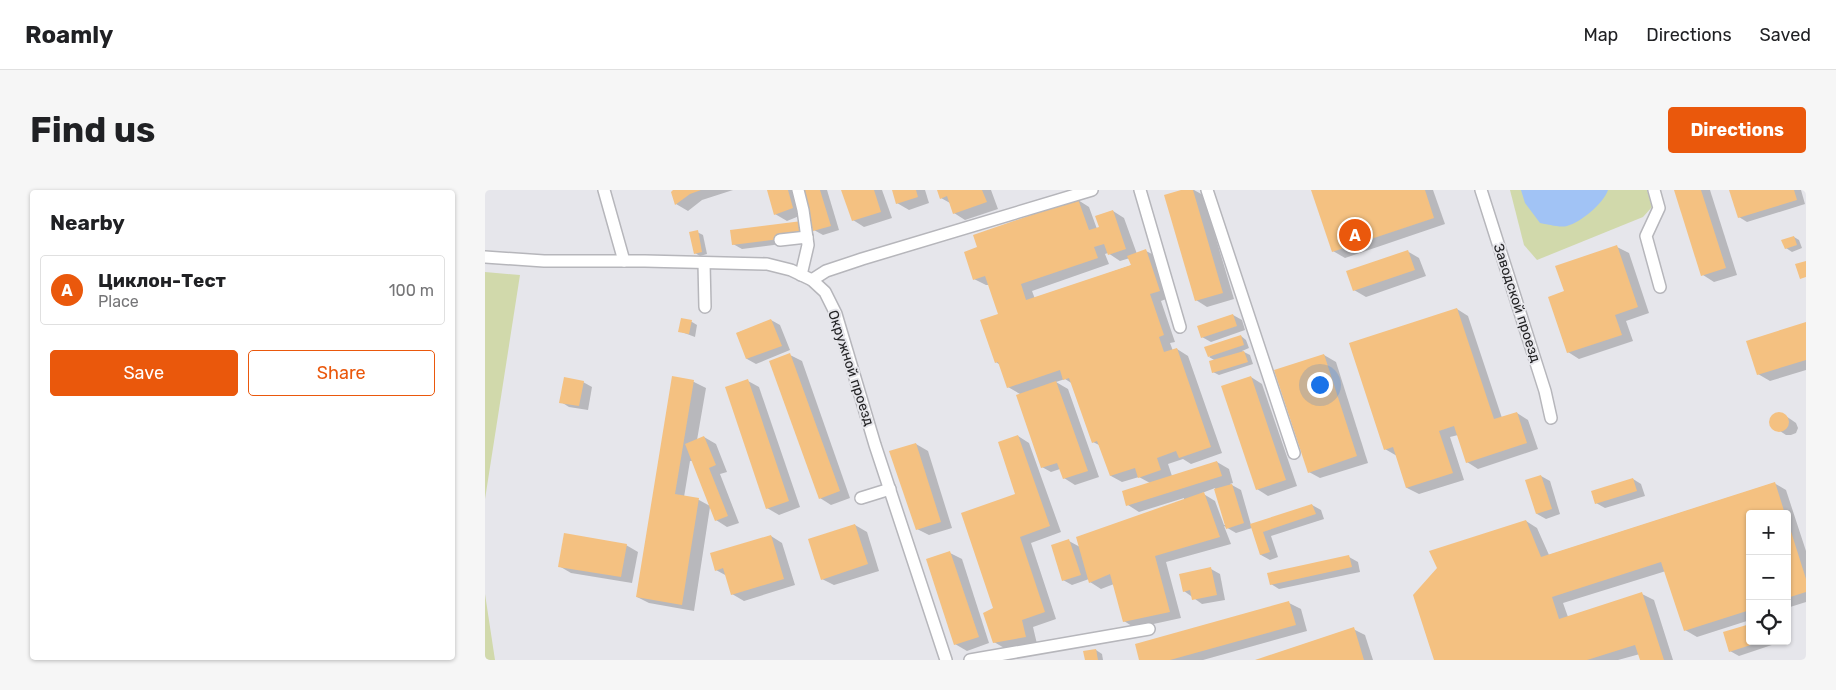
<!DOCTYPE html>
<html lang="en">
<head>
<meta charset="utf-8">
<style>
  body { margin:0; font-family:Rubik,sans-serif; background:#f6f6f6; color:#202124 }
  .controls { position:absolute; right:15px; bottom:15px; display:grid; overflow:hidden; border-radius:5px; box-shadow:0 1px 4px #0004 }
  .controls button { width:45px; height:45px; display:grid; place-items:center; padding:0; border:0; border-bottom:1px solid #e0e0e0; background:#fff; color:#202124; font:25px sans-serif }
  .you { position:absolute; left:834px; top:194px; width:18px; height:18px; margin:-12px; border:4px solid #fff; border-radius:50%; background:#1a73e8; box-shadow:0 0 0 8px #1a73e833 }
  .badge { display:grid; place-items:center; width:32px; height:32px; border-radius:50%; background:#ea580c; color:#fff; font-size:16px; font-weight:700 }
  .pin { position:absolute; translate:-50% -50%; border:2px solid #fff; box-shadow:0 1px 5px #0006 }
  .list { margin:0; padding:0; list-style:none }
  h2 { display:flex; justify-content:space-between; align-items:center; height:65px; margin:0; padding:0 20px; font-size:21px }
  h2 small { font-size:16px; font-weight:400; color:#757577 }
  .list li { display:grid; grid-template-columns:32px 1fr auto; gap:15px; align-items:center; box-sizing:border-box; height:70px; margin:0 10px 10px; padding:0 10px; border:1px solid #e0e0e0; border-radius:5px }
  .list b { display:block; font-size:19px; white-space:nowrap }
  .list p { margin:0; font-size:16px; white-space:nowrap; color:#757577 }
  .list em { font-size:16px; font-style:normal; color:#757577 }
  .actions { display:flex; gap:10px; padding:15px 20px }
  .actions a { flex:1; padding:11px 0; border:1px solid #ea580c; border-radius:5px; text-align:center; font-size:18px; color:#ea580c }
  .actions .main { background:#ea580c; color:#fff }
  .icon { flex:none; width:28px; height:28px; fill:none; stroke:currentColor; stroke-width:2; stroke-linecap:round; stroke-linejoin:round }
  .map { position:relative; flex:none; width:1321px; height:470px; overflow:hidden; border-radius:5px }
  header { display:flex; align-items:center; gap:30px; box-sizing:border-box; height:70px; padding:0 25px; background:#fff; border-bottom:1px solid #e0e0e0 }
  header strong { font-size:24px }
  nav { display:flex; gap:28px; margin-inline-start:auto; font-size:18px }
  .intro { display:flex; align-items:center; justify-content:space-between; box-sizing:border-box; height:120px; padding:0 30px }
  h1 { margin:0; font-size:35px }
  .button { padding:12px 22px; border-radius:5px; background:#ea580c; color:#fff; font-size:18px; font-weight:700 }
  main { display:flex; gap:30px; padding:0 30px }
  aside { flex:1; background:#fff; border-radius:5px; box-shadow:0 1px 4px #0004 }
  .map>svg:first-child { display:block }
</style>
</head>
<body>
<header>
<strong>Roamly</strong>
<nav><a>Map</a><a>Directions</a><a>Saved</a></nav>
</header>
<div class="intro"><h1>Find us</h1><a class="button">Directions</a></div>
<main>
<aside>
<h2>Nearby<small></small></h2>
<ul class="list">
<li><span class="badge">A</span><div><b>Циклон-Тест</b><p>Place</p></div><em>100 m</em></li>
</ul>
<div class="actions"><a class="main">Save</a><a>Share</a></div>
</aside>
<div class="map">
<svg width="1321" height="470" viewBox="0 0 1321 470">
  <rect width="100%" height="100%" fill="#e6e6eb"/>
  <g fill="#d1d9ab">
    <path d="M1025,0h137l5,17 -9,10 -106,43 -13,-15z"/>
    <path d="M0,82l35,3 -35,224z"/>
    <path d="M0,404l10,66h-10z"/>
  </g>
  <path fill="#a1c3f5" d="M1036,0h87c-5,14 -27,32 -41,36 -7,2 -20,-2 -27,-3l-15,-20z"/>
  <g fill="#0003" fill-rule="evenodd">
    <path d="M191,0h57l-31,10 -14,11 -12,-7 -3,-12z"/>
    <path d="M283,0h29l7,24 -17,7 -12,-7z"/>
    <path d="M317,0h25l12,40 -16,5 -9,-5z"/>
    <path d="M358,0h39l10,28 -28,9 -11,-7z"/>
    <path d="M408,0h32l4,13 -20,7 -12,-7z"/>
    <path d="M453,0h53l7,19 -33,11 -11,-7 -4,-10 -9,-5z"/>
    <path d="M701,0h8l9,5 31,104 -27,8 -11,-7z"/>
    <path d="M827,0h121l12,34 -100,34 -12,-7z"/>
    <path d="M1190,0h35l27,85 -23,7 -11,-7z"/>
    <path d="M1245,0h71l4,14 -58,18 -8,-5z"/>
    <path d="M593,10l11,7 8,22 3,-1 13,-17 11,7 13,36 9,-3 12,6 13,40 -10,4 14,41 -5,1 3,8 4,-2 11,7 34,97 -31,11 -8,-5 -15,5 4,12 45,-14 12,7 4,14 -3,1 11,6 10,35 61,-20 9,5 3,9 -53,17 7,21 -8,3 -9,-5 -9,-27 -16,5 -12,-7 7,18 -65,18 15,56 -46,10 -11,-7 -10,-37 -13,5 -11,-7 -1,-3 -17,6 -9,-5 6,-39 11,6 104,-47v-2l-45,14 -11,-7 22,-22 -11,-6 -17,5 -11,-6 -10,-30 -8,-4 -20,-58 -8,-5 -9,3 12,7 31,88 -24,8 -11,-7 -4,-9 -9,3 -9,-5 -22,-73 -12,-7 -8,-22 -4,-3 4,-47 -11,-30h-3l-12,-6zM623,63l12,8 10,-3 2,7 -97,34 -3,-8 77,-27 -4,-10zM730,298l11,37h-2l-9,-24 -13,-8z"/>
    <path d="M316,32l11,18 -70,9 -9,-5z"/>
    <path d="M212,42l6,3 4,19 -7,2 -5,-3z"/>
    <path d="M1309,47l5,3 3,8 -10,4 -6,-4z"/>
    <path d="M1132,57l12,6 20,60 -23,8 7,20 -54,18 -11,-7z"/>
    <path d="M922,61l12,7 7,18 -60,21 -12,-7z"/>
    <path d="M972,119l11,7 34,102 15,-5 11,7 10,29 -60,20 -11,-7 -9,-27 -8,2 14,43 -45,14 -12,-6 -10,-32 -12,-7z"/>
    <path d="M748,125l9,5 3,10 -34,12 -9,-5z"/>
    <path d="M197,129l10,3 5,3 -2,12 -16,-6z"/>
    <path d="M286,130l9,5 10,25 -34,14 -9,-5 -10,-26z"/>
    <path d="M1321,134v46l-36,11 -12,-7z"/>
    <path d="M756,146l5,4 3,8 -7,3 8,4 3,9 -34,11 -6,-3 3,-11 -7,-4z"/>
    <path d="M305,165l12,6 48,137 -19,7 -11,-7z"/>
    <path d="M839,165l12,7 32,101 -48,15 -11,-6z"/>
    <path d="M766,187l11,7 35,102 -29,10 -11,-7z"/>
    <path d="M188,188l21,4 12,6 -9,52 7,-3 12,7 11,28 -7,2 19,49 -12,4 -11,-7 -6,-13 -16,104 -45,-8 -12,-6zM205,271h3l17,45 -11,-6 -15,-3z"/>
    <path d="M263,191l11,6 41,120 -21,8 -12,-7z"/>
    <path d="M98,192l9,5 -4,23 -19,-3 -8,-5z"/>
    <path d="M1292,223l6,1 13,9 2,5 -2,5 -5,2h-5l-14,-9 -1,-5 2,-5z"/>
    <path d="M533,246l11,7 32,89 -30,11 25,76 -23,8 4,17 -31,5 -12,-7v-33l23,-114z"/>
    <path d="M431,254l12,7 24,77 -23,7 -12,-6z"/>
    <path d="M1056,286l9,5 10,33 -14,5 -9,-5z"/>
    <path d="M1148,289l8,5 4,12 -40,12 -9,-5z"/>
    <path d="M1289,293l12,7 20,61v51l-19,6v-94h-37v106l-53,17 -12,-7 -19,-59 -103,32 5,14 74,-23 12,6 19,60h-31l-2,-6 -22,6h-183l91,-139 11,7 12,27z"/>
    <path d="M370,335l12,7 12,39 -45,14 -12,-6z"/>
    <path d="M286,346l11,7 13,42 -51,16 -12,-7 -5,-18 -11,-6z"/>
    <path d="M141,355l12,7 -6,31 -61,-10 -12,-7z"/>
    <path d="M465,363l12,6 27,84 -22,8 -12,-7z"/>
    <path d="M864,367l9,5 2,10 -81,17 -8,-5z"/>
    <path d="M726,379l9,5 5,26 -23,4 -18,-13z"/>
    <path d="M804,413l12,6 6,22 -104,29h-62z"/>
    <path d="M868,439l12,6 8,25h-115z"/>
    <path d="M1265,451h34l-45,15 -9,-5z"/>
    <path d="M611,460l6,4 1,6h-17z"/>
  </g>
  <g fill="#f4c181">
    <path d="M188,0h28l-11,4 -15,11 -4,-13z"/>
    <path d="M282,0h21l5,18 -19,7z"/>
    <path d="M316,0h19l11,36 -18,5z"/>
    <path d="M356,0h33l7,22 -29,9z"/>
    <path d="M407,0h24l2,7 -22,7z"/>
    <path d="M452,0h45l5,12 -34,12 -6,-18 -7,3z"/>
    <path d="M696,0h12l30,103 -28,8 -31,-106z"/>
    <path d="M826,0h114l9,28 -102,34z"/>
    <path d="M1189,0h27l25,78 -25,8z"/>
    <path d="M1244,0h65l3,10 -59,18z"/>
    <path d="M593,9l11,31 10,-3 -4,-11 18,-6 13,39 -18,6 -4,-11 -10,3 4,11 -77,26 5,16 105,-35 -4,-9 19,-7 14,42 -10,3 14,41 -5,2 5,15 13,-4 34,99 -32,11 -3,-7 -19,7 4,12 -23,8 -3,-10 -25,8 -13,-35 -5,2 -23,-65 -6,2 -3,-10 -53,18 -9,-26 -3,1 -15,-43 18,-6 -13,-38 -12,4 -9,-28 13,-5 -4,-12z"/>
    <path d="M317,31l1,15 -71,9 -2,-15z"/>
    <path d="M213,40l4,22 -8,2 -5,-22z"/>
    <path d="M1309,46l3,9 -12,4 -4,-9z"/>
    <path d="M1132,55l21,62 -23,8 7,20 -55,18 -19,-56 16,-6 -9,-25z"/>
    <path d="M923,60l7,20 -62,21 -7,-20z"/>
    <path d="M1321,71v16l-6,2 -5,-15z"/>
    <path d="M972,118l37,111 23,-7 10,31 -61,20 -12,-37 -15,5 14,42 -47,15 -13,-41 -9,3 -35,-107z"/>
    <path d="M748,124l4,12 -36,12 -4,-12z"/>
    <path d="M196,128l11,2 -3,14 -11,-2z"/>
    <path d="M286,129l11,27 -36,13 -10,-26z"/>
    <path d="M1321,132v38l-49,15 -11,-34z"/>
    <path d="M756,145l3,10 -36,12 -4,-10z"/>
    <path d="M759,161l4,11 -36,11 -3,-12z"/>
    <path d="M305,163l50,138 -21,8 -50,-138z"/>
    <path d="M839,164l33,102 -49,17 -34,-103z"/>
    <path d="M187,186l22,4 -19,114 24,4 -17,107 -46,-8z"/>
    <path d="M766,186l35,104 -30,10 -35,-104z"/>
    <path d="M79,187l20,4 -5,25 -20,-3z"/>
    <path d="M263,189l41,122 -23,8 -41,-122z"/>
    <path d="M571,191l32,90 -25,8 -6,-16 -16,5 -25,-73z"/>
    <circle cx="1294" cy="232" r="10"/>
    <path d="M533,245l32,91 -30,11 25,75 -23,8 4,17 -33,6 -10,-30 10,-5 -32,-95 54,-19 -17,-52z"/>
    <path d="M219,246l12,29 -7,3 19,48 -13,5 -30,-77z"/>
    <path d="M431,253l25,79 -25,8 -27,-79z"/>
    <path d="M732,271l5,15 -96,30 -4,-15z"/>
    <path d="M1056,285l11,34 -16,5 -11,-34z"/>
    <path d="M1148,288l4,13 -42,13 -4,-13z"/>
    <path d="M1290,292l10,32h-35v96l-66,21 -23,-69 -109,35 7,22 83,-27 22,68h-24l-5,-15 -48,15h-153l-21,-65 24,-27 -8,-17 97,-31 15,37z"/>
    <path d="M747,294l12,39 -18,6 -12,-40z"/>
    <path d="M719,302l16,45 -65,19 15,56 -47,10 -13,-48 -21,9 -13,-46z"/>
    <path d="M827,314l4,10 -53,18 7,20 -10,3 -10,-31z"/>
    <path d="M1303,332l18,57v13l-19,6z"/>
    <path d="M370,334l13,40 -47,16 -13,-41z"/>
    <path d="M79,343l63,11 -6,33 -63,-10z"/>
    <path d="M286,345l13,44 -53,16 -8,-27 -8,3 -5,-18z"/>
    <path d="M584,349l12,36 -19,6 -11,-36z"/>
    <path d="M465,361l29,86 -25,8 -28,-86z"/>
    <path d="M864,365l3,12 -82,18 -3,-12z"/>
    <path d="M726,377l6,28 -25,5 -2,-10 -7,2 -4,-18z"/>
    <path d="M804,411l7,24 -126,35h-31l-4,-16z"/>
    <path d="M1265,434v17l10,1 -31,10 -6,-20z"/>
    <path d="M869,437l10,33h-109z"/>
    <path d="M611,459l2,11h-13l-2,-9z"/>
  </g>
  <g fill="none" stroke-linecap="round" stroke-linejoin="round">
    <defs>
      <g id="minor">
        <path d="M119,0l20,71"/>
        <path d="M313,0l5,20 5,35 -7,30"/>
        <path d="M655,0l40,137"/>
        <path d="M722,0l87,263"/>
        <path d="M996,0l64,201 6,27"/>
        <path d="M1169,0l5,18 -13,28 14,51"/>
        <path d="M295,50l27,-3"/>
        <path d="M0,67l59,4h101l122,3 24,6 21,10 13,12 11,22 39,131 71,215"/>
        <path d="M219,73l1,44"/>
        <path d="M327,90l14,-9 36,-12 230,-69"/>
        <path d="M376,308l29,-9"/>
        <path d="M485,470l179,-31"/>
      </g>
    </defs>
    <use href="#minor" stroke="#b6b6bb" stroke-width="14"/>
    <use href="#minor" stroke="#fff" stroke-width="11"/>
  </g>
  <g text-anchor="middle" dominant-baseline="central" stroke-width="4" stroke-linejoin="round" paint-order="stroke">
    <g font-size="14" fill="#232325" stroke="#e6e6eb">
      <text transform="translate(1032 113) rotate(72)">Заводской проезд</text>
      <text transform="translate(366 178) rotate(72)">Окружной проезд</text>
    </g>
  </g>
</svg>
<div class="controls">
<button>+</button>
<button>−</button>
<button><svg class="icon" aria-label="locate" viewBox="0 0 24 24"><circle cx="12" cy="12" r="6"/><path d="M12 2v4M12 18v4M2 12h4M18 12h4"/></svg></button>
</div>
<div class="you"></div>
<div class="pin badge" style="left:870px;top:45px">A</div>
</div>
</main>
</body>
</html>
